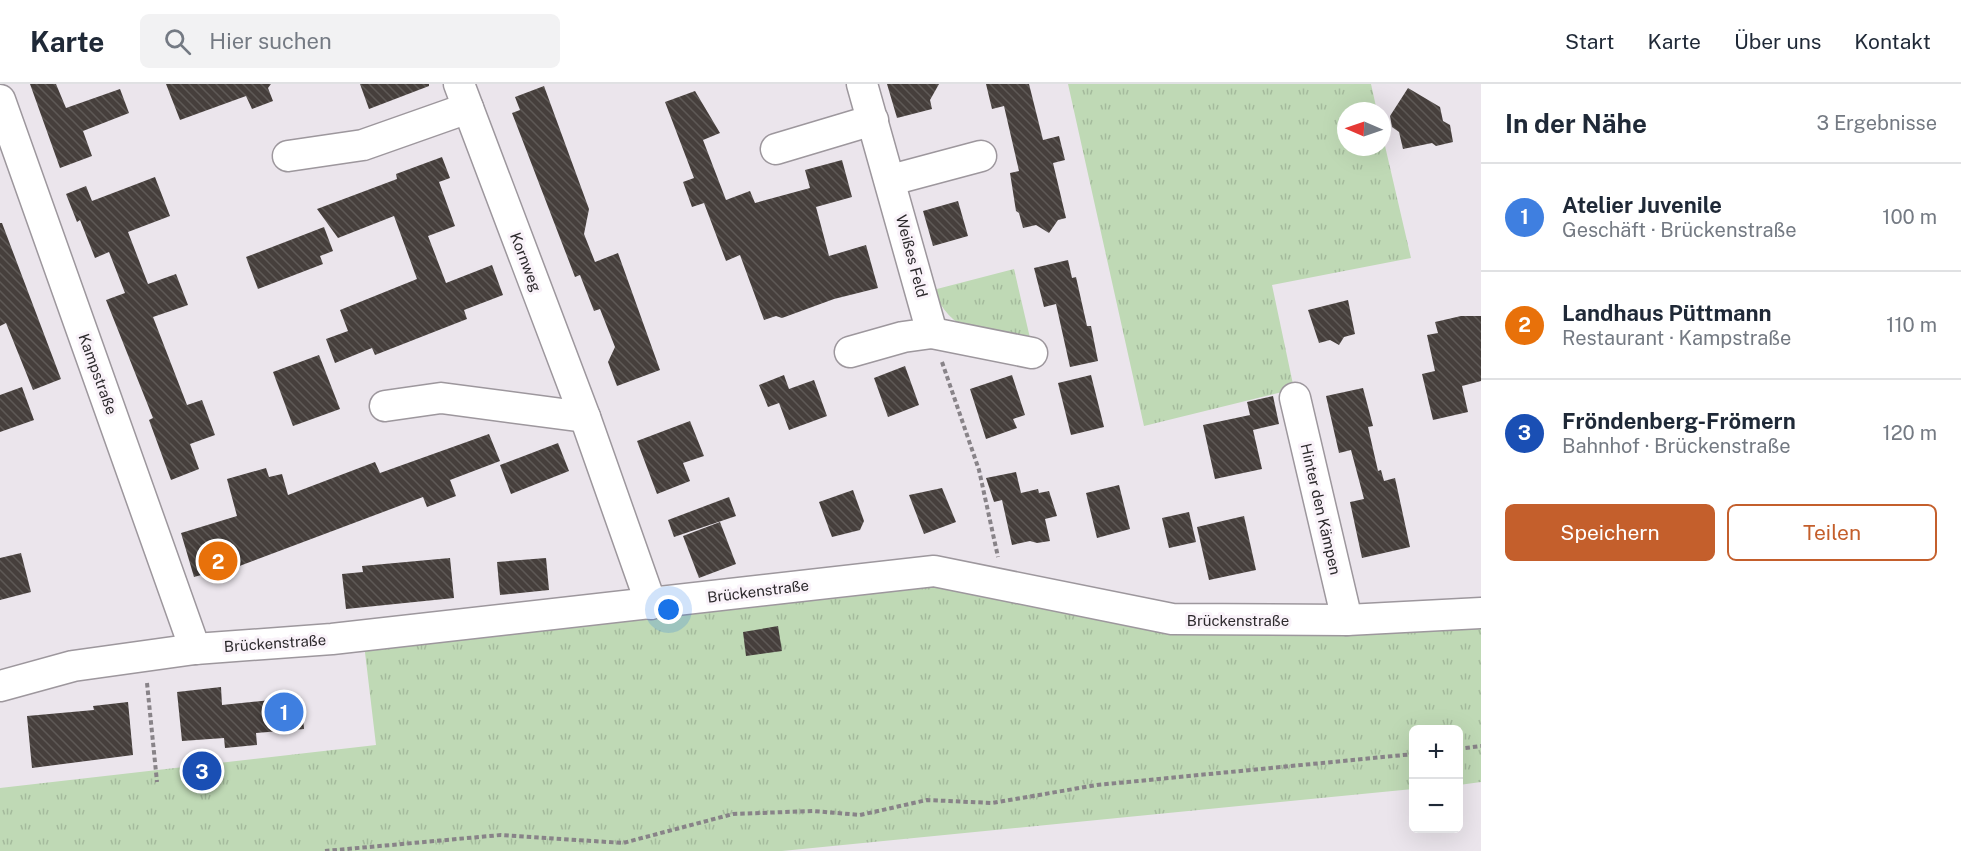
<!DOCTYPE html>
<html lang="de">
<head>
<meta charset="utf-8">
<style>
  body { margin:0; font-family:"Public Sans",sans-serif; background:#f2f2f3; color:#1f2937 }
  .controls { position:absolute; right:18px; bottom:18px; display:grid; overflow:hidden; border-radius:9px; box-shadow:0 6px 24px #0002 }
  .controls button { width:54px; height:54px; display:grid; place-items:center; padding:0; border:0; border-bottom:2px solid #e0e1e3; background:#fff; color:#1f2937; font:30px sans-serif }
  .compass { position:absolute; left:1337px; top:18px; width:54px; height:54px; border-radius:50%; background:#fff; box-shadow:0 6px 24px #0002; rotate:272deg }
  .you { position:absolute; left:669px; top:526px; width:21px; height:21px; margin:-15px; border:4px solid #fff; border-radius:50%; background:#1a73e8; box-shadow:0 0 0 9px #1a73e833 }
  .badge { display:grid; place-items:center; width:39px; height:39px; border-radius:50%; background:#c45f2c; color:#fff; font-size:20px; font-weight:700 }
  .pin { position:absolute; translate:-50% -50%; border:3px solid #fff; box-shadow:0 2px 6px #0006 }
  .list { margin:0; padding:0; list-style:none }
  h2 { display:flex; justify-content:space-between; align-items:center; height:78px; margin:0; padding:0 24px; font-size:26px }
  h2 small { font-size:20px; font-weight:400; color:#747a83 }
  .list li { display:grid; grid-template-columns:39px 1fr auto; gap:18px; align-items:center; box-sizing:border-box; height:108px; padding:0 24px; border-top:2px solid #e0e1e3 }
  .list b { display:block; font-size:22px; white-space:nowrap }
  .list p { margin:0; font-size:20px; white-space:nowrap; color:#747a83 }
  .list em { font-size:20px; font-style:normal; color:#747a83 }
  .actions { display:flex; gap:12px; padding:18px 24px }
  .actions a { flex:1; padding:14px 0; border:2px solid #c45f2c; border-radius:9px; text-align:center; font-size:21px; color:#c45f2c }
  .actions .main { background:#c45f2c; color:#fff }
  .icon { flex:none; width:33px; height:33px; fill:none; stroke:currentColor; stroke-width:2; stroke-linecap:round; stroke-linejoin:round }
  .map { position:relative; flex:none; width:1481px; height:767px; overflow:hidden }
  header { display:flex; align-items:center; gap:36px; box-sizing:border-box; height:84px; padding:0 30px; background:#fff; border-bottom:2px solid #e0e1e3 }
  header strong { font-size:28px }
  nav { display:flex; gap:33px; margin-inline-start:auto; font-size:21px }
  .search { width:420px; height:54px; background:#f2f2f3; display:flex; align-items:center; gap:15px; box-sizing:border-box; padding:0 21px; border-radius:9px; color:#747a83; font-size:22px }
  main { display:flex }
  aside { flex:1; background:#fff }
  .map>svg:first-child { display:block }
</style>
</head>
<body>
<header>
<strong>Karte</strong>
<div class="search"><svg class="icon" aria-label="search" viewBox="0 0 24 24"><circle cx="10" cy="10" r="6"/><path d="M15 15l6 6"/></svg>Hier suchen</div>
<nav><a>Start</a><a>Karte</a><a>Über uns</a><a>Kontakt</a></nav>
</header>
<main>
<div class="map">
<svg width="1481" height="767" viewBox="0 0 1481 767">
  <defs>
    <pattern id="grass-tufts" width="24" height="20" patternUnits="userSpaceOnUse" patternTransform="scale(1.5)"><rect width="24" height="20" fill="#bfd9b5"/><path d="M3 7l-1-3M5 7V3M7 7l1-3M15 17l-1-3M17 17v-4M19 17l1-3" fill="none" stroke="#a4ba9c"/></pattern>
    <pattern id="building-back-hatch" width="6" height="6" patternUnits="userSpaceOnUse" patternTransform="scale(1.5)"><rect width="6" height="6" fill="#463f3c"/><path d="M-1 5l2 2M0 0l6 6M5-1l2 2" fill="none" stroke="#5e5956"/></pattern>
  </defs>
  <rect width="100%" height="100%" fill="#ebe5ec"/>
  <g fill="url(#grass-tufts)">
    <path d="M1068,0h303l6,27h-31v36h36v-14l29,125 -139,27 22,104 -150,37z"/>
    <path d="M1014,185l16,69c-46,-7 -76,0 -97,-48z"/>
    <path d="M932,492l240,51 309,-9v164l-22,3 -1,-55h-44l-1,59 -631,62h-782v-63l376,-43 -12,-101z"/>
  </g>
  <g fill="url(#building-back-hatch)">
    <path d="M30,0h26l10,24 54,-19 9,24 -46,18 9,25 -32,12z"/>
    <path d="M166,0h105l-3,4 5,13 -21,8 -6,-13 -66,24z"/>
    <path d="M360,0h69v2l-60,23z"/>
    <path d="M887,0h52l-9,16 2,9 -35,9z"/>
    <path d="M986,0h43l14,56 16,-4 6,24 -12,3 13,55 -8,2 -9,13 -13,-8 -13,3 -4,-15 -3,-2 -6,-38 9,-2 -15,-65 -12,3z"/>
    <path d="M544,2l45,123 -5,25 11,28 23,-9 42,117 -43,16 -9,-24 7,-15 -15,-38 -6,2 -14,-36 -5,2 -63,-164 8,-3 -5,-13z"/>
    <path d="M1408,4l32,19 3,14 7,4 3,17 -17,4 -4,-3 -29,6 -4,-17 -7,-5 -2,-11z"/>
    <path d="M695,7l25,42 -17,7 23,60 24,-9 5,12 55,-15 -5,-18 37,-10 10,37 -36,10 13,49 37,-11 12,43 -44,11 -52,19 -6,-2 -12,4 -24,-65 -14,6 -22,-58 -12,4 -9,-25 11,-4 -29,-76z"/>
    <path d="M442,73l8,21 -11,4 16,44 -27,10 18,47 46,-18 11,30 -39,15 3,9 -92,36 -3,-7 -37,15 -9,-24 22,-8 -8,-21 77,-31 -23,-63 -56,22 -21,-29 80,-30 -1,-5z"/>
    <path d="M155,93l15,39 -42,16 20,52 28,-10 12,31 -35,12 34,88 15,-5 13,35 -25,9 9,25 -28,11 -22,-60 4,-2 -47,-118 19,-7 -16,-41 -14,6 -15,-38 -3,2 -11,-28 20,-8 6,15z"/>
    <path d="M958,117l10,35 -35,10 -10,-35z"/>
    <path d="M0,139h2l59,156 -28,11 -27,-67 -6,3z"/>
    <path d="M324,143l9,24 -13,5 3,8 -65,25 -12,-32z"/>
    <path d="M1068,176l4,18 4,-1 11,49h4l7,35 -28,6 -14,-63 -12,3 -10,-39z"/>
    <path d="M1348,216l7,34 -11,3 -5,8 -9,-5 -11,3 -11,-33z"/>
    <path d="M1461,232h20v65l-19,5 6,26 -35,8 -11,-46 13,-3 -8,-36 11,-2 -3,-11z"/>
    <path d="M319,271l21,54 -47,17 -20,-54z"/>
    <path d="M905,282l14,39 -31,12 -14,-39z"/>
    <path d="M784,291l5,14 25,-9 13,36 -38,14 -10,-27 -11,4 -9,-22z"/>
    <path d="M1012,291l13,40 -12,4 4,9 -31,11 -16,-50z"/>
    <path d="M1091,291l13,52 -33,8 -13,-52z"/>
    <path d="M22,303l12,33 -34,12v-37z"/>
    <path d="M1363,304l10,38 -5,1 10,44 3,-1 3,11 11,-3 15,69 -48,11 -12,-56 14,-3 -13,-49 -12,3 -13,-57z"/>
    <path d="M1273,312l6,28 -26,6 9,39 -47,10 -12,-54 47,-10 -3,-13z"/>
    <path d="M690,337l14,35 -21,7 7,18 -33,13 -20,-53z"/>
    <path d="M489,350l11,27 -50,19 6,16 -29,11 -4,-10 -210,79 -1,-4 -18,5 -13,-44 56,-17 -10,-37 39,-11 3,9 13,-3 6,21 87,-33 5,11z"/>
    <path d="M558,359l11,28 -58,23 -11,-29z"/>
    <path d="M1016,388l5,21 17,-4 1,4 10,-2 8,25 -12,3 5,22 -13,2 -7,-2 -18,4 -10,-45 -8,2 -8,-24z"/>
    <path d="M1119,401l11,44 -33,9 -11,-45z"/>
    <path d="M942,404l14,34 -32,12 -15,-39z"/>
    <path d="M853,406l11,31 -4,9 -28,7 -13,-35z"/>
    <path d="M729,413l7,19 -62,21 -6,-17z"/>
    <path d="M1189,428l7,30 -27,6 -7,-30z"/>
    <path d="M1244,432l12,54 -47,10 -12,-53z"/>
    <path d="M720,438l16,42 -37,14 -16,-42z"/>
    <path d="M21,469l10,39 -31,8v-42z"/>
    <path d="M450,474l4,40 -108,11 -4,-35 21,-2 -1,-6z"/>
    <path d="M546,474l3,32 -49,5 -3,-33z"/>
    <path d="M778,542l4,25 -36,5 -3,-24z"/>
    <path d="M221,603l1,18 79,-8 3,32 -48,4 1,12 -32,3 -1,-10 -42,3 -5,-49z"/>
    <path d="M128,618l5,53 -101,13 -5,-52 67,-6 -1,-4z"/>
  </g>
  <g fill="none" stroke-linecap="round" stroke-linejoin="round">
    <defs>
      <g id="minor">
        <path d="M459,0l126,333 66,187"/>
        <path d="M0,16l195,549"/>
        <path d="M776,65l97,-29"/>
        <path d="M288,72l75,-11 105,-37"/>
        <path d="M891,96l90,-24"/>
        <path d="M932,249l100,20"/>
        <path d="M850,268l53,-15 29,-4 -70,-249"/>
        <path d="M1295,314l52,222"/>
        <path d="M385,322l56,-8 144,19"/>
        <path d="M0,602l73,-20 122,-17 137,-10 602,-68 238,48 175,1 134,-7"/>
      </g>
    </defs>
    <use href="#minor" stroke="#9d979d" stroke-width="33"/>
    <g stroke="#888388" stroke-width="4" stroke-dasharray="4.5 3" stroke-linecap="butt">
      <path d="M942,278l37,108 19,87"/>
      <path d="M147,599l10,99"/>
      <path d="M1458,665l23,-3"/>
      <path d="M325,767l176,-16 122,8 110,-29 80,-3 47,4 67,-15 65,3 105,-18 317,-31"/>
    </g>
    <use href="#minor" stroke="#fff" stroke-width="30"/>
  </g>
  <g text-anchor="middle" dominant-baseline="central" stroke-width="6" stroke-linejoin="round" paint-order="stroke">
    <g font-size="15" fill="#2d2a2d" stroke="#f9f2f9">
      <text transform="translate(912 172) rotate(75)">Weißes Feld</text>
      <text transform="translate(526 178) rotate(69)">Kornweg</text>
      <text transform="translate(98 290) rotate(70)">Kampstraße</text>
      <text transform="translate(1321 425) rotate(77)">Hinter den Kämpen</text>
      <text transform="translate(758 507) rotate(-7)">Brückenstraße</text>
      <text x="1238" y="536">Brückenstraße</text>
      <text transform="translate(275 559) rotate(-4)">Brückenstraße</text>
    </g>
  </g>
</svg>
<div class="controls">
<button>+</button>
<button>−</button>
</div>
<svg class="compass" viewBox="-18 -18 36 36"><path d="M0-13l5 13h-10z" fill="#e53935"/><path d="M0 13l5-13h-10z" fill="#747a83"/></svg>
<div class="you"></div>
<div class="pin badge" style="left:284px;top:628px;background:#3f7fe0">1</div>
<div class="pin badge" style="left:218px;top:477px;background:#e8710a">2</div>
<div class="pin badge" style="left:202px;top:687px;background:#1a4fb4">3</div>
</div>
<aside>
<h2>In der Nähe<small>3 Ergebnisse</small></h2>
<ul class="list">
<li><span class="badge" style="background:#3f7fe0">1</span><div><b>Atelier Juvenile</b><p>Geschäft · Brückenstraße</p></div><em>100 m</em></li>
<li><span class="badge" style="background:#e8710a">2</span><div><b>Landhaus Püttmann</b><p>Restaurant · Kampstraße</p></div><em>110 m</em></li>
<li><span class="badge" style="background:#1a4fb4">3</span><div><b>Fröndenberg-Frömern</b><p>Bahnhof · Brückenstraße</p></div><em>120 m</em></li>
</ul>
<div class="actions"><a class="main">Speichern</a><a>Teilen</a></div>
</aside>
</main>
</body>
</html>
